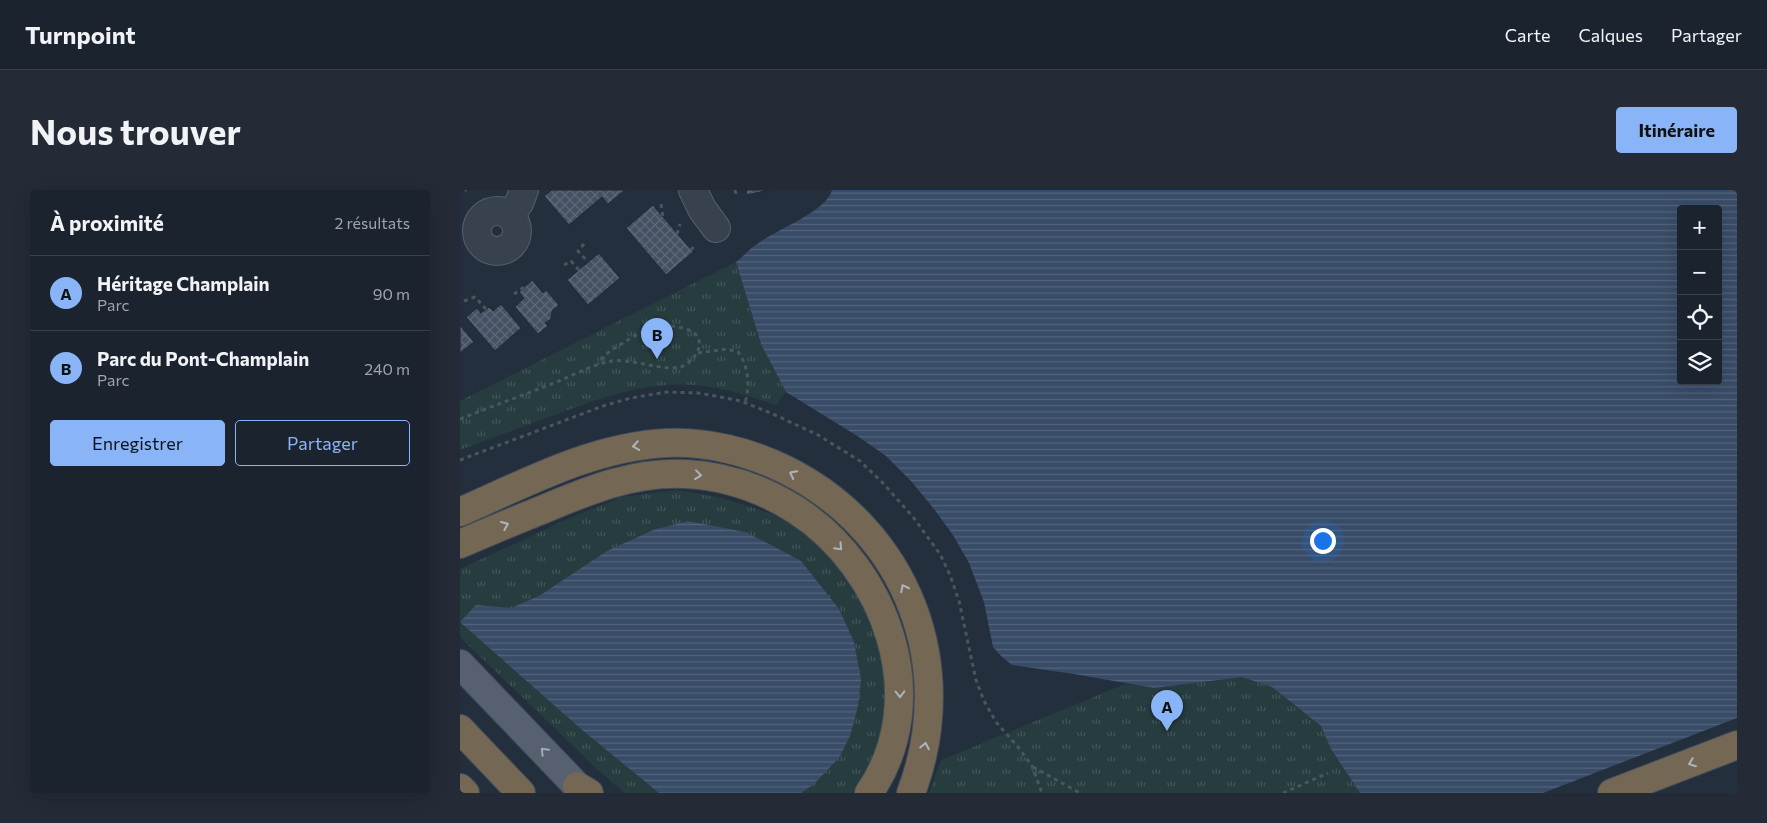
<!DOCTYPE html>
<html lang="fr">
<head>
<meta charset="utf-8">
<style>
  body { margin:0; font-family:Commissioner,sans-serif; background:#242b36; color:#f1f3f6 }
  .controls { position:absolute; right:15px; top:15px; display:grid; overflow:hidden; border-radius:5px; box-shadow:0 5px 20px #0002 }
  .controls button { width:45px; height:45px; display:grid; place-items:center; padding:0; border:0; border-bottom:1px solid #39404a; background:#1b232e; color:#f1f3f6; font:25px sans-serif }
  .you { position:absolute; left:862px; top:350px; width:18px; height:18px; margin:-12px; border:4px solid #fff; border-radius:50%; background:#1a73e8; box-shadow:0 0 0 8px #1a73e833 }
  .badge { display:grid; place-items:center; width:32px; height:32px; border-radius:50%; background:#8ab4f8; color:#111; font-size:16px; font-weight:700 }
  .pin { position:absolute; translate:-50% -41px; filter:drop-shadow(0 1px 2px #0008) }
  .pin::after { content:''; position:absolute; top:26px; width:18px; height:15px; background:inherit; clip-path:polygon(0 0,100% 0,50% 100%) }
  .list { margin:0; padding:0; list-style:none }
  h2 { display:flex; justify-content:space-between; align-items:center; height:65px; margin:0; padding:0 20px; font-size:21px }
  h2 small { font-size:16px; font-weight:400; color:#a0a4aa }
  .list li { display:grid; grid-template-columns:32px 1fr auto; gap:15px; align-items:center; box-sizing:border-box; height:75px; padding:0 20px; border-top:1px solid #39404a }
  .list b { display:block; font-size:19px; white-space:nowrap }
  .list p { margin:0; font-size:16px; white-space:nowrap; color:#a0a4aa }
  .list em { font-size:16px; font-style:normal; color:#a0a4aa }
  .actions { display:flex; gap:10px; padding:15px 20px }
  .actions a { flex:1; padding:11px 0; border:1px solid #8ab4f8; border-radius:5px; text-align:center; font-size:18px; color:#8ab4f8 }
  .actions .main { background:#8ab4f8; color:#111 }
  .icon { flex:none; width:28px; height:28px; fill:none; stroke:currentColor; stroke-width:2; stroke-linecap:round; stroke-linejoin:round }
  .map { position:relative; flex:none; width:1277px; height:603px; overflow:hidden; border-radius:5px }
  header { display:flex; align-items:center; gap:30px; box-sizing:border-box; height:70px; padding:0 25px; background:#1b232e; border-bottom:1px solid #39404a }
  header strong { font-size:24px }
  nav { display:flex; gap:28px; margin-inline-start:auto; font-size:18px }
  .intro { display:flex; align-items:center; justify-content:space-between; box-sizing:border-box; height:120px; padding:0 30px }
  h1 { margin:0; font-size:35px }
  .button { padding:12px 22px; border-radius:5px; background:#8ab4f8; color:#111; font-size:18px; font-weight:700 }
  main { display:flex; gap:30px; padding:0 30px }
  aside { flex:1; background:#1b232e; border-radius:5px; box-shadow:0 5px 20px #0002 }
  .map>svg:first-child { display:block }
</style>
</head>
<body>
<header>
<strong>Turnpoint</strong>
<nav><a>Carte</a><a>Calques</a><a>Partager</a></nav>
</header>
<div class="intro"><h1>Nous trouver</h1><a class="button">Itinéraire</a></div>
<main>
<aside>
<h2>À proximité<small>2 résultats</small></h2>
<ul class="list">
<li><span class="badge">A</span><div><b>Héritage Champlain</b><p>Parc</p></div><em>90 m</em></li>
<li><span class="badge">B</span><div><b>Parc du Pont-Champlain</b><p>Parc</p></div><em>240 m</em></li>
</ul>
<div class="actions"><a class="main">Enregistrer</a><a>Partager</a></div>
</aside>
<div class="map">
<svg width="1277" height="603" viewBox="0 0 1277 603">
  <defs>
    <pattern id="grass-tufts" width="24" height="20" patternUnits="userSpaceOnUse" patternTransform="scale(1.25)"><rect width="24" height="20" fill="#263c3f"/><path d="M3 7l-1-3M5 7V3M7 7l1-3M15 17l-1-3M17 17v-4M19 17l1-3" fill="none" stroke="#435659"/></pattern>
    <pattern id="water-rules" width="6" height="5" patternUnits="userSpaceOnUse" patternTransform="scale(1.25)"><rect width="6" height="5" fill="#394c67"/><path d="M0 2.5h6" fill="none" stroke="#53647b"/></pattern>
    <pattern id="building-cross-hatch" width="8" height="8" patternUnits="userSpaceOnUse" patternTransform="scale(1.25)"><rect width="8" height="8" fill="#455162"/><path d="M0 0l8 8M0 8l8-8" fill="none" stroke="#5d6877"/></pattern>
  </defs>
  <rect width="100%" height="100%" fill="#242f3e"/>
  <g fill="url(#grass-tufts)">
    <path d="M276,72l25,82 25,48 -10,13c-27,-9 -54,-18 -82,-20 -46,-4 -91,12 -134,28 -33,12 -67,25 -100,37v-49z"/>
    <path d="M217,300l46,8 52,17 32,19 30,27 24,36 16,37 11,49 2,41 -33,69h-232l-27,-23 -138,-133v-68l112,-52 50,-20z"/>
    <path d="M782,487l30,10 49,39 10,23 29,44h-431l12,-33 184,-76 29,4z"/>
  </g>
  <g fill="url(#water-rules)" fill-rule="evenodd">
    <path d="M372,0h905v603h-377l-29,-44 -10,-23 -49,-39 -30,-10 -88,11 -80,-14 -62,-9 -11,-9 -8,-9 -9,-45 -15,-39 -16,-28 -19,-26 -23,-28 -25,-25 -27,-19 -73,-45 -25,-48 -25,-82c8,-6 15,-15 24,-20 18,-13 67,-31 72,-52zM1221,19h37v172h-37z"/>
    <path d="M228,331l57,11 28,14 28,15 38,48 15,33 7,38 -3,26 -8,30 -11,22 -25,26 -13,9h-142l-78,-64 -121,-107 16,-17 35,3 28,-12 68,-45 46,-21z"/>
  </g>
  <path fill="#242f3e" d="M1277,528v75h-194z"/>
  <g fill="url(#building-cross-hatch)" stroke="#1f2835">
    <path d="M92,0h73l-17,14 -6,-7 -33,28 -25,-29z"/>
    <path d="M286,0h23l-22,5z"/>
    <path d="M193,15l40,47 -27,23 -40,-47z"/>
    <path d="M139,63l21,25 -32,27 -21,-25z"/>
    <path d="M72,90l11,13 3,-3 13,15 -7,6 -1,8 -6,4 3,3 -10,8 -23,-27 9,-9 -5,-6z"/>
    <path d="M41,114l20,24 -26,23 -29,-34 11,-9 4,5 8,-6 4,4z"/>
    <path d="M0,135l14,17 -14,11z"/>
  </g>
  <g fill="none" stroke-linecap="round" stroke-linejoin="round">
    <defs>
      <g id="minor">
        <path d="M233,0l9,19 14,19"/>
        <circle cx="37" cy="41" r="20"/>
        <path d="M50,26l9,-13 5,-13"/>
      </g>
      <path id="major" d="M0,474l117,122"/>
      <g id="highway">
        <path d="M0,322c66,-29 132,-65 206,-69 41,-2 84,9 120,27 122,61 173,196 125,323"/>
        <path d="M0,354c28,-12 56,-24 84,-35 45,-19 91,-38 142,-35 39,2 77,15 110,36 90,58 138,189 73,283"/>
        <path d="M0,539l61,64"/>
        <path d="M117,596l12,7"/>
        <path d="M0,598l5,5"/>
        <path d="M1152,603l125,-48"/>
      </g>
    </defs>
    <use href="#minor" stroke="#565f6c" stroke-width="30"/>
    <use href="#major" stroke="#414a57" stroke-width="30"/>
    <use href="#highway" stroke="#434c59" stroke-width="30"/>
    <g stroke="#44595c" stroke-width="3" stroke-dasharray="4 4" stroke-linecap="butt">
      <path d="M275,0l1,4"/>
      <path d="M5,1l1,-1"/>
      <path d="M201,14l2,13"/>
      <path d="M217,44l3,-10"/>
      <path d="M124,54l-6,7 10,11"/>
      <path d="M231,60l5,-6"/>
      <path d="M104,75l7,-4 8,9"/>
      <path d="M54,104l10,-7"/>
      <path d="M4,111l11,-4 11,12"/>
      <path d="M238,163l29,-4 11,3c11,14 12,35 7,51"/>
      <path d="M0,229c33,-13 66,-25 99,-38 17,-7 34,-17 53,-20 21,-3 54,12 71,5 13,-6 25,-26 8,-35 -6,-3 -15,-5 -22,-5 -17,-1 -32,8 -46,17 -10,6 -19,11 -25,21"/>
      <path d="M0,270l143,-54 28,-8 36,-6 32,1 42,8 32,13 45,21 42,26 21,20 32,36 27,37 10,21 9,26 17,79 8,21 12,21 22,25 14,19 10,27"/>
      <path d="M573,577l47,26"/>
      <path d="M823,603l45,-20"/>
    </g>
    <use href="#minor" stroke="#38414e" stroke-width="28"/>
    <use href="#major" stroke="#56606e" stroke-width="28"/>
    <use href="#highway" stroke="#746855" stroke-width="28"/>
  </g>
  <defs><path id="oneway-chevron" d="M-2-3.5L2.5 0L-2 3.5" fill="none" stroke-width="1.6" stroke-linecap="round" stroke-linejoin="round" transform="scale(1.25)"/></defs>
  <g stroke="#aeb4bd">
    <use href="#oneway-chevron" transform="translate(176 256) rotate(171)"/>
    <use href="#oneway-chevron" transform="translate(333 284) rotate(-153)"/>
    <use href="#oneway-chevron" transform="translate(238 285) rotate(7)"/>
    <use href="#oneway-chevron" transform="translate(45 335) rotate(-23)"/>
    <use href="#oneway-chevron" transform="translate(379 357) rotate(47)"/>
    <use href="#oneway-chevron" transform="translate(444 398) rotate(-117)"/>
    <use href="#oneway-chevron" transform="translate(440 504) rotate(89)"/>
    <use href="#oneway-chevron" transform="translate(465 556) rotate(-79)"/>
    <use href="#oneway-chevron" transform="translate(1232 573) rotate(159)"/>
  </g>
  <use stroke="#a1aab7" href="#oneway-chevron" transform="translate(84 561) rotate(-134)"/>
</svg>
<div class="controls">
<button>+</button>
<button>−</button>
<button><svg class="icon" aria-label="locate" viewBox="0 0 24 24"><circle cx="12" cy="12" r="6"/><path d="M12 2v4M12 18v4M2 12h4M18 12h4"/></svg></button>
<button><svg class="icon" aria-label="layers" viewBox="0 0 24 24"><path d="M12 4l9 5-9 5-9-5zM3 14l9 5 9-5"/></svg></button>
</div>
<div class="you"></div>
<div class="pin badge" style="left:707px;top:541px">A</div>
<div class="pin badge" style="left:197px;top:169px">B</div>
</div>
</main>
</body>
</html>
